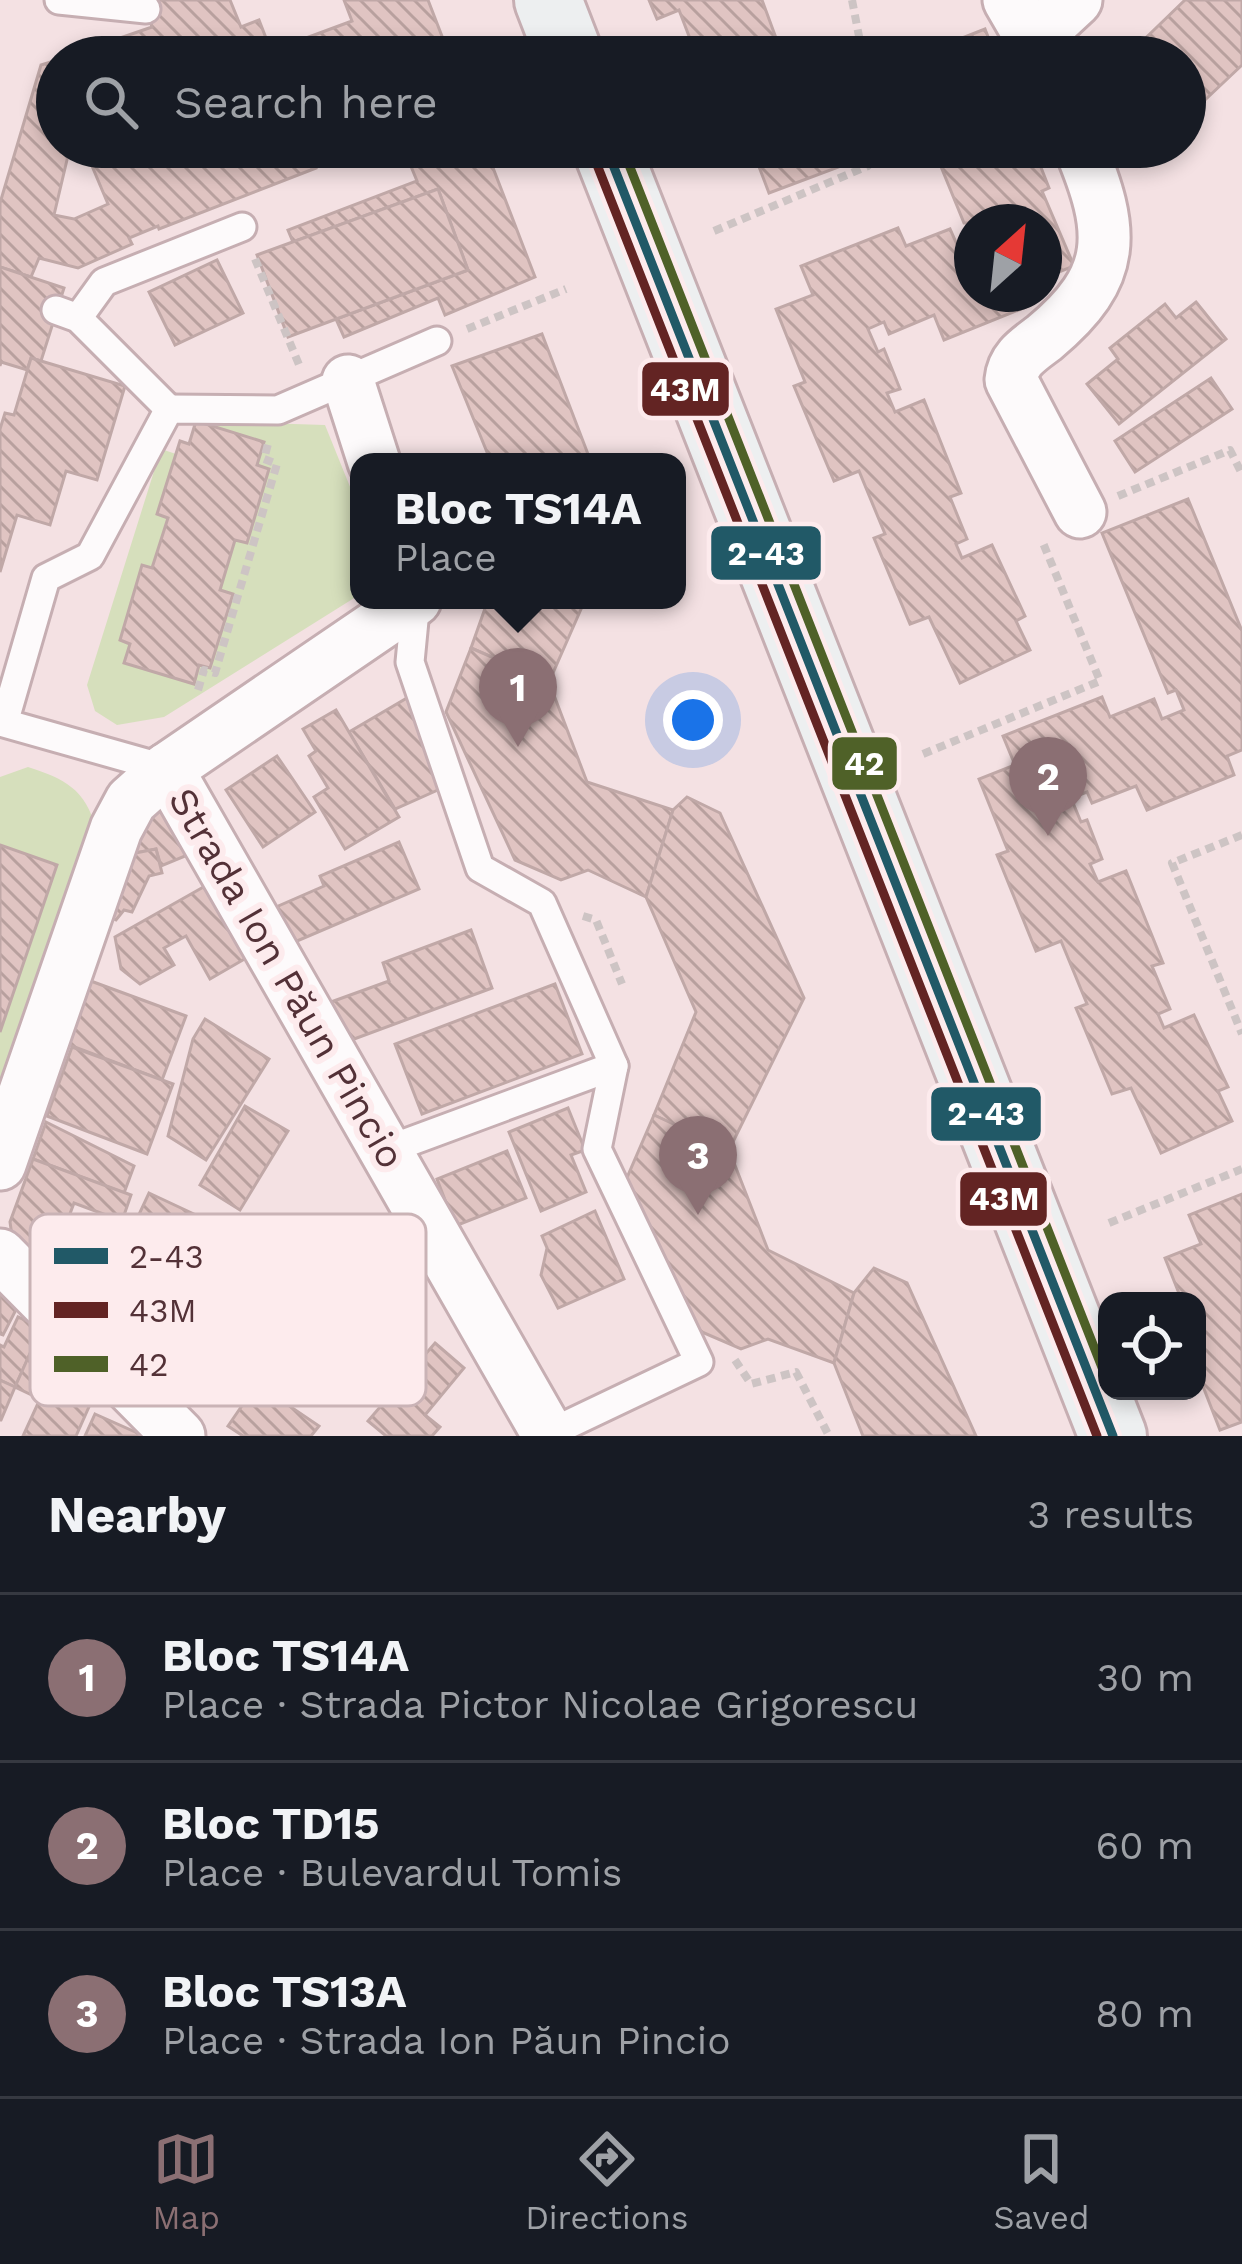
<!DOCTYPE html>
<html lang="en">
<head>
<meta charset="utf-8">
<style>
  body { margin:0; font-family:"Work Sans",sans-serif; background:#242831; color:#f1f3f6 }
  .controls { position:absolute; right:36px; bottom:36px; display:grid; overflow:hidden; border-radius:24px; box-shadow:0 6px 18px #0003 }
  .controls button { width:108px; height:108px; display:grid; place-items:center; padding:0; border:0; border-bottom:3px solid #363941; background:#171b24; color:#f1f3f6; font:60px sans-serif }
  .compass { position:absolute; left:954px; top:204px; width:108px; height:108px; border-radius:50%; background:#171b24; box-shadow:0 6px 18px #0003; rotate:27deg }
  .you { position:absolute; left:693px; top:720px; width:42px; height:42px; margin:-30px; border:9px solid #fff; border-radius:50%; background:#1a73e8; box-shadow:0 0 0 18px #1a73e833 }
  .badge { display:grid; place-items:center; width:78px; height:78px; border-radius:50%; background:#8b6f73; color:#fff; font-size:39px; font-weight:700 }
  .pin { position:absolute; translate:-50% -99px; filter:drop-shadow(0 3px 6px #0008) }
  .pin::after { content:''; position:absolute; top:63px; width:42px; height:36px; background:inherit; clip-path:polygon(0 0,100% 0,50% 100%) }
  .popup { position:absolute; left:350px; top:453px; width:336px; height:156px; box-sizing:border-box; display:grid; place-content:center; border-radius:24px; background:#171b24; filter:drop-shadow(0 3px 9px #0005); font-size:39px; white-space:nowrap; color:#9ea1a6 }
  .popup b { font-size:45px; color:#f1f3f6 }
  .popup::after { content:''; position:absolute; left:50%; top:100%; margin-left:-24px; border:24px solid transparent; border-top-color:#171b24 }
  .list { margin:0; padding:0; list-style:none }
  h2 { display:flex; justify-content:space-between; align-items:center; height:156px; margin:0; padding:0 48px; font-size:51px }
  h2 small { font-size:39px; font-weight:400; color:#9ea1a6 }
  .list li { display:grid; grid-template-columns:78px 1fr auto; gap:36px; align-items:center; box-sizing:border-box; height:168px; padding:0 48px; border-top:3px solid #363941 }
  .list b { display:block; font-size:45px; white-space:nowrap }
  .list p { margin:0; font-size:39px; white-space:nowrap; color:#9ea1a6 }
  .list em { font-size:39px; font-style:normal; color:#9ea1a6 }
  .icon { flex:none; width:66px; height:66px; fill:none; stroke:currentColor; stroke-width:2; stroke-linecap:round; stroke-linejoin:round }
  .map { position:relative; flex:none; width:1242px; height:1436px; overflow:hidden }
  .search { position:absolute; background:#171b24; box-shadow:0 6px 18px #0003; left:36px; right:36px; top:36px; height:132px; display:flex; align-items:center; gap:30px; box-sizing:border-box; padding:0 42px; border-radius:66px; color:#9ea1a6; font-size:45px }
  .sheet { height:660px; background:#171b24 }
  nav { display:flex; justify-content:space-around; align-items:center; box-sizing:border-box; height:168px; border-top:3px solid #363941; background:#171b24; font-size:33px; color:#9ea1a6 }
  nav a { display:grid; justify-items:center; gap:6px }
  nav .on { color:#8b6f73 }
  .map>svg:first-child { display:block }
</style>
</head>
<body>
<div class="map">
<svg width="1242" height="1436" viewBox="0 0 1242 1436">
  <defs>
    <pattern id="building-back-hatch" width="6" height="6" patternUnits="userSpaceOnUse" patternTransform="scale(3)"><rect width="6" height="6" fill="#e0c4c2"/><path d="M-1 5l2 2M0 0l6 6M5-1l2 2" fill="none" stroke="#b8a09e"/></pattern>
  </defs>
  <rect width="100%" height="100%" fill="#f4e1e3"/>
  <g fill="#d6dfbc">
    <path d="M196,421l129,4 34,84v86l-195,122 -47,8 -22,-14 -8,-26 74,-236 15,5 -19,59 11,5 -16,50 -10,-2 -22,73 10,5 -6,18 69,22 6,-19 11,2 23,-73 -13,-4 15,-50 12,3 22,-73 -12,-5 6,-23z"/>
    <path d="M28,767c37,12 57,22 68,61l-96,283v-79l57,-167 -57,-20v-68z"/>
  </g>
  <g fill="url(#building-back-hatch)" stroke="#c0a8a7" stroke-width="3">
    <path d="M142,0h88l11,27 18,-7 12,31 81,-30 -8,-21h84l22,57h-385l87,-30z"/>
    <path d="M649,0h113l21,57h-86l-18,-47 -22,9z"/>
    <path d="M1185,0h57v65l-54,51 -3,-3v-56l-57,-2z"/>
    <path d="M985,29l11,28h-82z"/>
    <path d="M57,60v87h13l-16,68 20,4 34,-15 -24,-57h225l7,21 -157,61 -1,-3 -29,12 3,6 -54,24 -39,-10 -8,19 -31,-10v-64l41,-138z"/>
    <path d="M403,147h82l50,130 -90,38 -7,-17 -94,39 -8,-18 132,-49 -30,-81 -145,53 -5,-12 129,-49z"/>
    <path d="M731,147h106l7,18 -75,28 -16,-42 -18,7z"/>
    <path d="M933,147h100l16,41 -7,3 32,75 -30,12v-56l-80,1z"/>
    <path d="M438,189l30,81 -180,67 -31,-82z"/>
    <path d="M898,228l8,18 44,-17 9,20 13,-5v50h55l4,11 -87,35 -10,-25 -45,19 -5,-12 -16,7 10,23 6,-3 16,40 -13,4 8,19 29,-12 37,93 -11,4 17,42 -11,5 6,14 30,-13 33,71 -9,5 14,29 -70,33 -31,-66 -19,7 -36,-86 11,-4 -26,-63 -25,10 -40,-95 11,-4 -29,-73 37,-14 -12,-29z"/>
    <path d="M217,260l26,53 -68,32 -26,-53z"/>
    <path d="M0,267l64,21 -23,73 -10,-3 -4,12 -26,-8 -1,4z"/>
    <path d="M1196,302l30,37 -107,85 -32,-40 31,-25 -8,-11 55,-44 11,14z"/>
    <path d="M542,334l49,128h-100l-39,-96z"/>
    <path d="M31,358l94,28 -28,94 -31,-9 -16,54 -33,-10 -17,57v-143l5,-16 9,2z"/>
    <path d="M1211,378l21,31 -97,63 -20,-31z"/>
    <path d="M196,421l68,21 -7,23 12,4 -22,74 -12,-3 -15,50 13,4 -23,74 -11,-3 -5,19 -70,-21 6,-19 -10,-4 22,-75 10,3 16,-50 -11,-4 23,-73 9,3z"/>
    <path d="M1188,499l54,132v119l-15,6 7,19 -87,35 -11,-24 -44,17 -5,-11 -16,6 10,24 6,-2 15,39 -12,5 8,18 28,-11 37,92 -11,3 18,43 -12,5 6,14 30,-13 34,72 -10,4 14,30 -71,32 -30,-65 -19,6 -36,-86 11,-4 -26,-63 -25,10 -39,-96 11,-4 -29,-72 36,-14 -12,-29 99,-39 8,20 44,-18 8,20 22,-9 -8,-20 -8,3 -66,-160z"/>
    <path d="M488,600h97l-36,82 -78,-34z"/>
    <path d="M471,648l78,34 38,100 86,28 -27,87 -58,-27 -27,10 -46,-20 -69,-148z"/>
    <path d="M407,698l33,91 -45,20 -46,-77z"/>
    <path d="M336,710l63,107 -54,32 -31,-52 14,-9 -19,-32 7,-5 -13,-22z"/>
    <path d="M277,756l38,56 -52,35 -37,-57z"/>
    <path d="M687,797l33,16 84,185 -75,152 -75,-35 42,-103 -50,-115 27,-87z"/>
    <path d="M159,808l9,3 22,43 -29,12 -5,-17 -31,6 23,-44z"/>
    <path d="M399,842l20,47 -136,58 -16,-36 57,-25 -4,-10z"/>
    <path d="M0,845l57,20 -57,167z"/>
    <path d="M156,849l6,24 -13,3 -17,36 -8,-2 -8,10 -13,-6 22,-59z"/>
    <path d="M207,885l41,72 -38,22 -24,-43 -22,12 10,17 -34,19 -19,-15 -6,-32z"/>
    <path d="M471,930l21,58 -146,54 -15,-40 58,-21 -6,-18z"/>
    <path d="M88,980l98,36 -24,64 -98,-37z"/>
    <path d="M555,984l27,70 -160,60 -27,-70z"/>
    <path d="M205,1019l64,40 -63,101 -38,-24 25,-97z"/>
    <path d="M72,1047l101,37 -26,70 -100,-38z"/>
    <path d="M245,1106l43,25 -48,79 -40,-25z"/>
    <path d="M568,1108l17,42 -14,5 15,37 -45,19 -32,-79z"/>
    <path d="M654,1115l75,35 39,100 86,43 -20,70 -66,-24 -27,10 -46,-20 -69,-149z"/>
    <path d="M46,1122l88,44 -10,27 -91,-34z"/>
    <path d="M507,1151l19,47 -71,28 -18,-47z"/>
    <path d="M33,1159l98,36 -9,26 -48,-18 -16,43 -16,-6 -8,19 -22,-23 -2,-14z"/>
    <path d="M149,1193l66,31 -21,43 21,29 -16,13 -15,2 -44,-21 6,-12 -24,-11 12,-26 -6,-3z"/>
    <path d="M1242,1194v228l-22,8 -23,-59v-70h-15l-17,-43 36,-14 -12,-29z"/>
    <path d="M595,1211l29,68 -66,29 -17,-33 6,-27 -5,-12z"/>
    <path d="M874,1268l33,15 69,153h-113l-29,-73 20,-70z"/>
    <path d="M0,1277l21,23 -18,35 -3,-1z"/>
    <path d="M224,1302l50,35 -35,51 -50,-35z"/>
    <path d="M18,1317l24,10 -27,60 -15,-7v-35l4,2z"/>
    <path d="M36,1340l38,18 10,10 -6,14 18,9 -20,45h-53l17,-37 -25,-12z"/>
    <path d="M435,1343l29,25 -39,47 15,12 -8,9h-46l-18,-15z"/>
    <path d="M0,1380l15,7 -14,33h-1z"/>
    <path d="M257,1384l62,42 -8,10h-68l-15,-10z"/>
    <path d="M95,1414l47,21 -1,1h-56z"/>
  </g>
  <g fill="none" stroke-linecap="round" stroke-linejoin="round">
    <defs>
      <g id="lane">
        <path d="M59,0l87,9"/>
        <path d="M56,310l22,8 91,91"/>
        <path d="M78,318l26,-36 138,-55"/>
        <path d="M416,600l-6,62 70,206 62,35 72,163 -17,83 102,213 -151,72"/>
        <path d="M167,769l-163,-46 42,-145 44,-22 79,-147 109,1 159,-69"/>
        <path d="M387,1150l227,-84"/>
      </g>
      <g id="street">
        <path d="M1009,0l33,57"/>
        <path d="M1034,39l42,-39"/>
        <path d="M348,381l26,81"/>
        <path d="M1080,512l-69,-132c2,-21 17,-30 33,-42 75,-62 71,-107 36,-191"/>
        <path d="M167,769l382,667"/>
        <path d="M0,1164l116,-335 15,-28 36,-32 248,-169"/>
        <path d="M0,1255l179,181"/>
      </g>
      <g id="secondary">
        <path d="M548,0l22,57"/>
        <path d="M606,147l507,1289"/>
      </g>
    </defs>
    <use href="#lane" stroke="#c6aeb2" stroke-width="33"/>
    <use href="#street" stroke="#c6aeb2" stroke-width="57"/>
    <use href="#secondary" stroke="#c6aeb2" stroke-width="72"/>
    <g stroke="#cdc4c4" stroke-width="8" stroke-dasharray="9 6" stroke-linecap="butt">
      <path d="M852,0l11,57"/>
      <path d="M714,231l154,-65 5,-19"/>
      <path d="M255,259l45,108"/>
      <path d="M467,329l99,-40"/>
      <path d="M1118,496l112,-46 12,24"/>
      <path d="M198,690l6,-20 11,3 62,-209 -13,-5 5,-19"/>
      <path d="M923,754l177,-73 -57,-138"/>
      <path d="M1242,835l-70,28 70,171"/>
      <path d="M583,916l13,4 26,64"/>
      <path d="M1109,1223l133,-54"/>
      <path d="M735,1360l16,24 45,-12 33,64"/>
    </g>
    <use href="#lane" stroke="#fdfafb" stroke-width="27"/>
    <use href="#street" stroke="#fdfafb" stroke-width="51"/>
    <use href="#secondary" stroke="#edeff0" stroke-width="66"/>
    <defs>
      <path id="bus-1" d="M606,147l507,1289"/>
      <path id="bus-2" d="M592,152l505,1284"/>
      <path id="bus-3" d="M622,147l485,1233"/>
    </defs>
    <use href="#bus-1" stroke="#fdebed" stroke-width="18"/>
    <use href="#bus-2" stroke="#fdebed" stroke-width="18"/>
    <use href="#bus-3" stroke="#fdebed" stroke-width="18"/>
    <use href="#bus-1" stroke="#215967" stroke-width="9"/>
    <use href="#bus-2" stroke="#632423" stroke-width="9"/>
    <use href="#bus-3" stroke="#4f6128" stroke-width="9"/>
  </g>
  <g text-anchor="middle" dominant-baseline="central" stroke-width="12" stroke-linejoin="round" paint-order="stroke">
    <g font-size="39" fill="#533137" stroke="#fdebed">
      <text transform="translate(287 978) rotate(60)">Strada Ion Păun Pincio</text>
    </g>
  </g>
  <rect x="30" y="1214" width="396" height="192" rx="18" fill="#fdebed" stroke="#cab3b6" stroke-width="3"/>
  <rect x="54" y="1248" width="54" height="16" fill="#215967"/>
  <rect x="54" y="1302" width="54" height="16" fill="#632423"/>
  <rect x="54" y="1356" width="54" height="16" fill="#4f6128"/>
  <g font-size="33" fill="#533137">
    <text x="129" y="1268">2-43</text>
    <text x="129" y="1322">43M</text>
    <text x="129" y="1376">42</text>
  </g>
  <g stroke="#fdebed" stroke-width="4.5">
    <rect x="640" y="360" width="91" height="58" rx="12" fill="#632423"/>
    <rect x="709" y="524" width="114" height="58" rx="12" fill="#215967"/>
    <rect x="830" y="735" width="69" height="57" rx="12" fill="#4f6128"/>
    <rect x="929" y="1085" width="114" height="58" rx="12" fill="#215967"/>
    <rect x="958" y="1170" width="91" height="58" rx="12" fill="#632423"/>
  </g>
  <g font-size="33" text-anchor="middle" font-weight="bold" fill="#fff">
    <text x="685" y="401">43M</text>
    <text x="766" y="565">2-43</text>
    <text x="864" y="775">42</text>
    <text x="986" y="1125">2-43</text>
    <text x="1004" y="1210">43M</text>
  </g>
</svg>
<div class="controls">
<button><svg class="icon" aria-label="locate" viewBox="0 0 24 24"><circle cx="12" cy="12" r="6"/><path d="M12 2v4M12 18v4M2 12h4M18 12h4"/></svg></button>
</div>
<svg class="compass" viewBox="-18 -18 36 36"><path d="M0-13l5 13h-10z" fill="#e53935"/><path d="M0 13l5-13h-10z" fill="#9ea1a6"/></svg>
<div class="you"></div>
<div class="pin badge" style="left:518px;top:747px">1</div>
<div class="popup"><b>Bloc TS14A</b>Place</div>
<div class="pin badge" style="left:1048px;top:836px">2</div>
<div class="pin badge" style="left:698px;top:1215px">3</div>
<div class="search"><svg class="icon" aria-label="search" viewBox="0 0 24 24"><circle cx="10" cy="10" r="6"/><path d="M15 15l6 6"/></svg>Search here</div>
</div>
<section class="sheet">
<h2>Nearby<small>3 results</small></h2>
<ul class="list">
<li><span class="badge">1</span><div><b>Bloc TS14A</b><p>Place · Strada Pictor Nicolae Grigorescu</p></div><em>30 m</em></li>
<li><span class="badge">2</span><div><b>Bloc TD15</b><p>Place · Bulevardul Tomis</p></div><em>60 m</em></li>
<li><span class="badge">3</span><div><b>Bloc TS13A</b><p>Place · Strada Ion Păun Pincio</p></div><em>80 m</em></li>
</ul>
</section>
<nav>
<a class="on"><svg class="icon" aria-label="map" viewBox="0 0 24 24"><path d="M3 6l6-2 6 2 6-2v14l-6 2-6-2-6 2zM9 4v14M15 6v14"/></svg>Map</a>
<a><svg class="icon" aria-label="directions" viewBox="0 0 24 24"><path d="M12 3l9 9-9 9-9-9zM9 14v-3h6M13 9l2 2-2 2"/></svg>Directions</a>
<a><svg class="icon" aria-label="saved" viewBox="0 0 24 24"><path d="M7 4h10v16l-5-4-5 4z"/></svg>Saved</a>
</nav>
</body>
</html>
